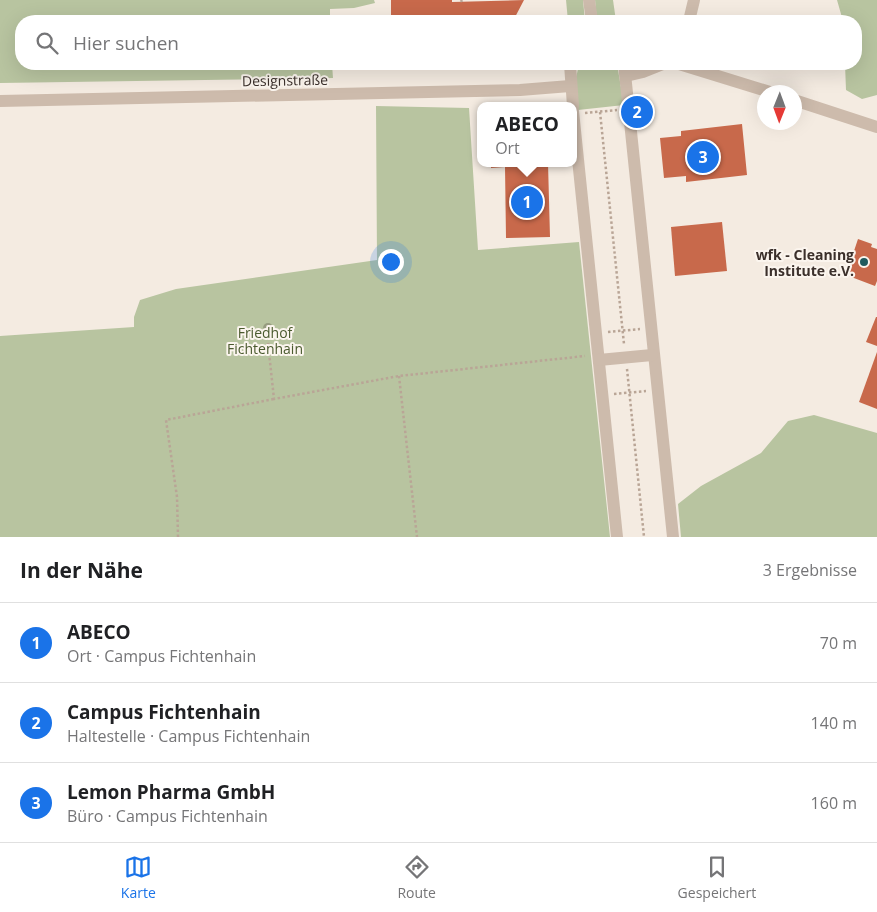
<!DOCTYPE html>
<html lang="de">
<head>
<meta charset="utf-8">
<style>
  body { margin:0; font-family:"Open Sans",sans-serif; background:#f2f2f2; color:#202124 }
  .compass { position:absolute; left:757px; top:85px; width:45px; height:45px; border-radius:50%; background:#fff; box-shadow:0 5px 20px #0002; rotate:181deg }
  .you { position:absolute; left:390px; top:261px; width:18px; height:18px; margin:-12px; border:4px solid #fff; border-radius:50%; background:#1a73e8; box-shadow:0 0 0 8px #1a73e833 }
  .badge { display:grid; place-items:center; width:32px; height:32px; border-radius:50%; background:#1a73e8; color:#fff; font-size:16px; font-weight:700 }
  .pin { position:absolute; translate:-50% -50%; border:2px solid #fff; box-shadow:0 1px 5px #0006 }
  .popup { position:absolute; left:477px; top:102px; width:100px; height:65px; box-sizing:border-box; display:grid; place-content:center; border-radius:10px; background:#fff; filter:drop-shadow(0 1px 4px #0005); font-size:16px; white-space:nowrap; color:#757577 }
  .popup b { font-size:19px; color:#202124 }
  .popup::after { content:''; position:absolute; left:50%; top:100%; margin-left:-10px; border:10px solid transparent; border-top-color:#fff }
  .list { margin:0; padding:0; list-style:none }
  h2 { display:flex; justify-content:space-between; align-items:center; height:65px; margin:0; padding:0 20px; font-size:21px }
  h2 small { font-size:16px; font-weight:400; color:#757577 }
  .list li { display:grid; grid-template-columns:32px 1fr auto; gap:15px; align-items:center; box-sizing:border-box; height:80px; padding:0 20px; border-top:1px solid #e0e0e0 }
  .list b { display:block; font-size:19px; white-space:nowrap }
  .list p { margin:0; font-size:16px; white-space:nowrap; color:#757577 }
  .list em { font-size:16px; font-style:normal; color:#757577 }
  .icon { flex:none; width:28px; height:28px; fill:none; stroke:currentColor; stroke-width:2; stroke-linecap:round; stroke-linejoin:round }
  .map { position:relative; flex:none; width:877px; height:537px; overflow:hidden }
  .search { position:absolute; background:#fff; box-shadow:0 5px 20px #0002; left:15px; right:15px; top:15px; height:55px; display:flex; align-items:center; gap:12px; box-sizing:border-box; padding:0 18px; border-radius:20px; color:#757577; font-size:19px }
  .sheet { height:305px; background:#fff }
  nav { display:flex; justify-content:space-around; align-items:center; box-sizing:border-box; height:70px; border-top:1px solid #e0e0e0; background:#fff; font-size:14px; color:#757577 }
  nav a { display:grid; justify-items:center; gap:2px }
  nav .on { color:#1a73e8 }
  .map>svg:first-child { display:block }
</style>
</head>
<body>
<div class="map">
<svg width="877" height="537" viewBox="0 0 877 537">
  <rect width="100%" height="100%" fill="#f4ebe1"/>
  <g fill="#b8c4a0">
    <path d="M0,0h374l1,3 -21,5 -24,1v12h-309v43h311l1,14 -333,5z"/>
    <path d="M566,0h17l2,21h-17z"/>
    <path d="M595,0h18l3,21h-19z"/>
    <path d="M837,0h40v95l-15,4 -16,-9 -1,-26h11v-43h-13z"/>
    <path d="M579,64h38l7,41 -46,5 -2,-32z"/>
    <path d="M376,106l93,2 9,142 101,-8 31,295h-610v-201l134,-9v-10l6,-17 36,-11 201,-29z"/>
    <path d="M814,415l63,18v104h-196l-3,-33 23,-18 60,-33 27,-32z"/>
  </g>
  <g fill="#c8694b">
    <path d="M391,0h61v2l72,-2 -11,21h-122z"/>
    <path d="M742,124l5,51 -61,7v-6l-22,2 -4,-40 21,-2v-5z"/>
    <path d="M491,163h57l2,74 -44,1 -1,-71 -14,1z"/>
    <path d="M722,222l5,49 -52,5 -4,-49z"/>
    <path d="M858,239l14,5 -1,3 6,2v32l-2,5 -29,-11z"/>
    <path d="M876,317h1v29l-11,-4z"/>
    <path d="M877,352v57l-18,-7z"/>
  </g>
  <g fill="none" stroke-linecap="round" stroke-linejoin="round">
    <g stroke="#b9a596" stroke-width="2.5" stroke-dasharray="2.5 2.5" stroke-linecap="butt">
      <path d="M461,0l1,2"/>
      <path d="M600,112l24,232"/>
      <path d="M585,113l32,-3"/>
      <path d="M608,332l32,-3"/>
      <path d="M268,343l6,56 125,-23 186,-20"/>
      <path d="M627,369l17,168"/>
      <path d="M399,376l18,161"/>
      <path d="M614,394l32,-3"/>
      <path d="M178,537l-1,-40 -11,-77 108,-21"/>
    </g>
    <g stroke="#cdbbac" stroke-width="12">
      <path d="M589,0l3,21"/>
      <path d="M689,21l5,-21"/>
      <path d="M570,64l3,42"/>
      <path d="M624,64l49,473"/>
      <path d="M679,64l91,28"/>
      <path d="M626,76l17,-4 20,-8"/>
      <path d="M794,100l83,27"/>
      <path d="M0,101l520,-11 50,-4"/>
      <path d="M573,111l44,426"/>
      <path d="M599,360l53,-5"/>
    </g>
  </g>
  <circle fill="#969b7f" cx="268" cy="328" r="5"/>
  <circle fill="#1f5a5e" stroke="#fbf5ee" stroke-width="2" cx="864" cy="262" r="5"/>
  <g text-anchor="middle" dominant-baseline="central" stroke-width="4" stroke-linejoin="round" paint-order="stroke">
    <g font-size="14" fill="#3b302b" stroke="#fbf5ee">
      <text transform="translate(285 80) rotate(-1)">Designstraße</text>
    </g>
    <g font-size="14" font-weight="bold" fill="#3b302b" stroke="#fbf5ee" text-anchor="end">
      <text x="854" y="254">wfk - Cleaning<tspan x="854" dy="16">Institute e.V.</tspan></text>
    </g>
    <g font-size="14" fill="#4a5a2e" stroke="#fbf5ee">
      <text x="265" y="332">Friedhof<tspan x="265" dy="16">Fichtenhain</tspan></text>
    </g>
  </g>
</svg>
<svg class="compass" viewBox="-18 -18 36 36"><path d="M0-13l5 13h-10z" fill="#e53935"/><path d="M0 13l5-13h-10z" fill="#757577"/></svg>
<div class="you"></div>
<div class="pin badge" style="left:527px;top:202px">1</div>
<div class="popup"><b>ABECO</b>Ort</div>
<div class="pin badge" style="left:637px;top:112px">2</div>
<div class="pin badge" style="left:703px;top:157px">3</div>
<div class="search"><svg class="icon" aria-label="search" viewBox="0 0 24 24"><circle cx="10" cy="10" r="6"/><path d="M15 15l6 6"/></svg>Hier suchen</div>
</div>
<section class="sheet">
<h2>In der Nähe<small>3 Ergebnisse</small></h2>
<ul class="list">
<li><span class="badge">1</span><div><b>ABECO</b><p>Ort · Campus Fichtenhain</p></div><em>70 m</em></li>
<li><span class="badge">2</span><div><b>Campus Fichtenhain</b><p>Haltestelle · Campus Fichtenhain</p></div><em>140 m</em></li>
<li><span class="badge">3</span><div><b>Lemon Pharma GmbH</b><p>Büro · Campus Fichtenhain</p></div><em>160 m</em></li>
</ul>
</section>
<nav>
<a class="on"><svg class="icon" aria-label="map" viewBox="0 0 24 24"><path d="M3 6l6-2 6 2 6-2v14l-6 2-6-2-6 2zM9 4v14M15 6v14"/></svg>Karte</a>
<a><svg class="icon" aria-label="directions" viewBox="0 0 24 24"><path d="M12 3l9 9-9 9-9-9zM9 14v-3h6M13 9l2 2-2 2"/></svg>Route</a>
<a><svg class="icon" aria-label="saved" viewBox="0 0 24 24"><path d="M7 4h10v16l-5-4-5 4z"/></svg>Gespeichert</a>
</nav>
</body>
</html>
